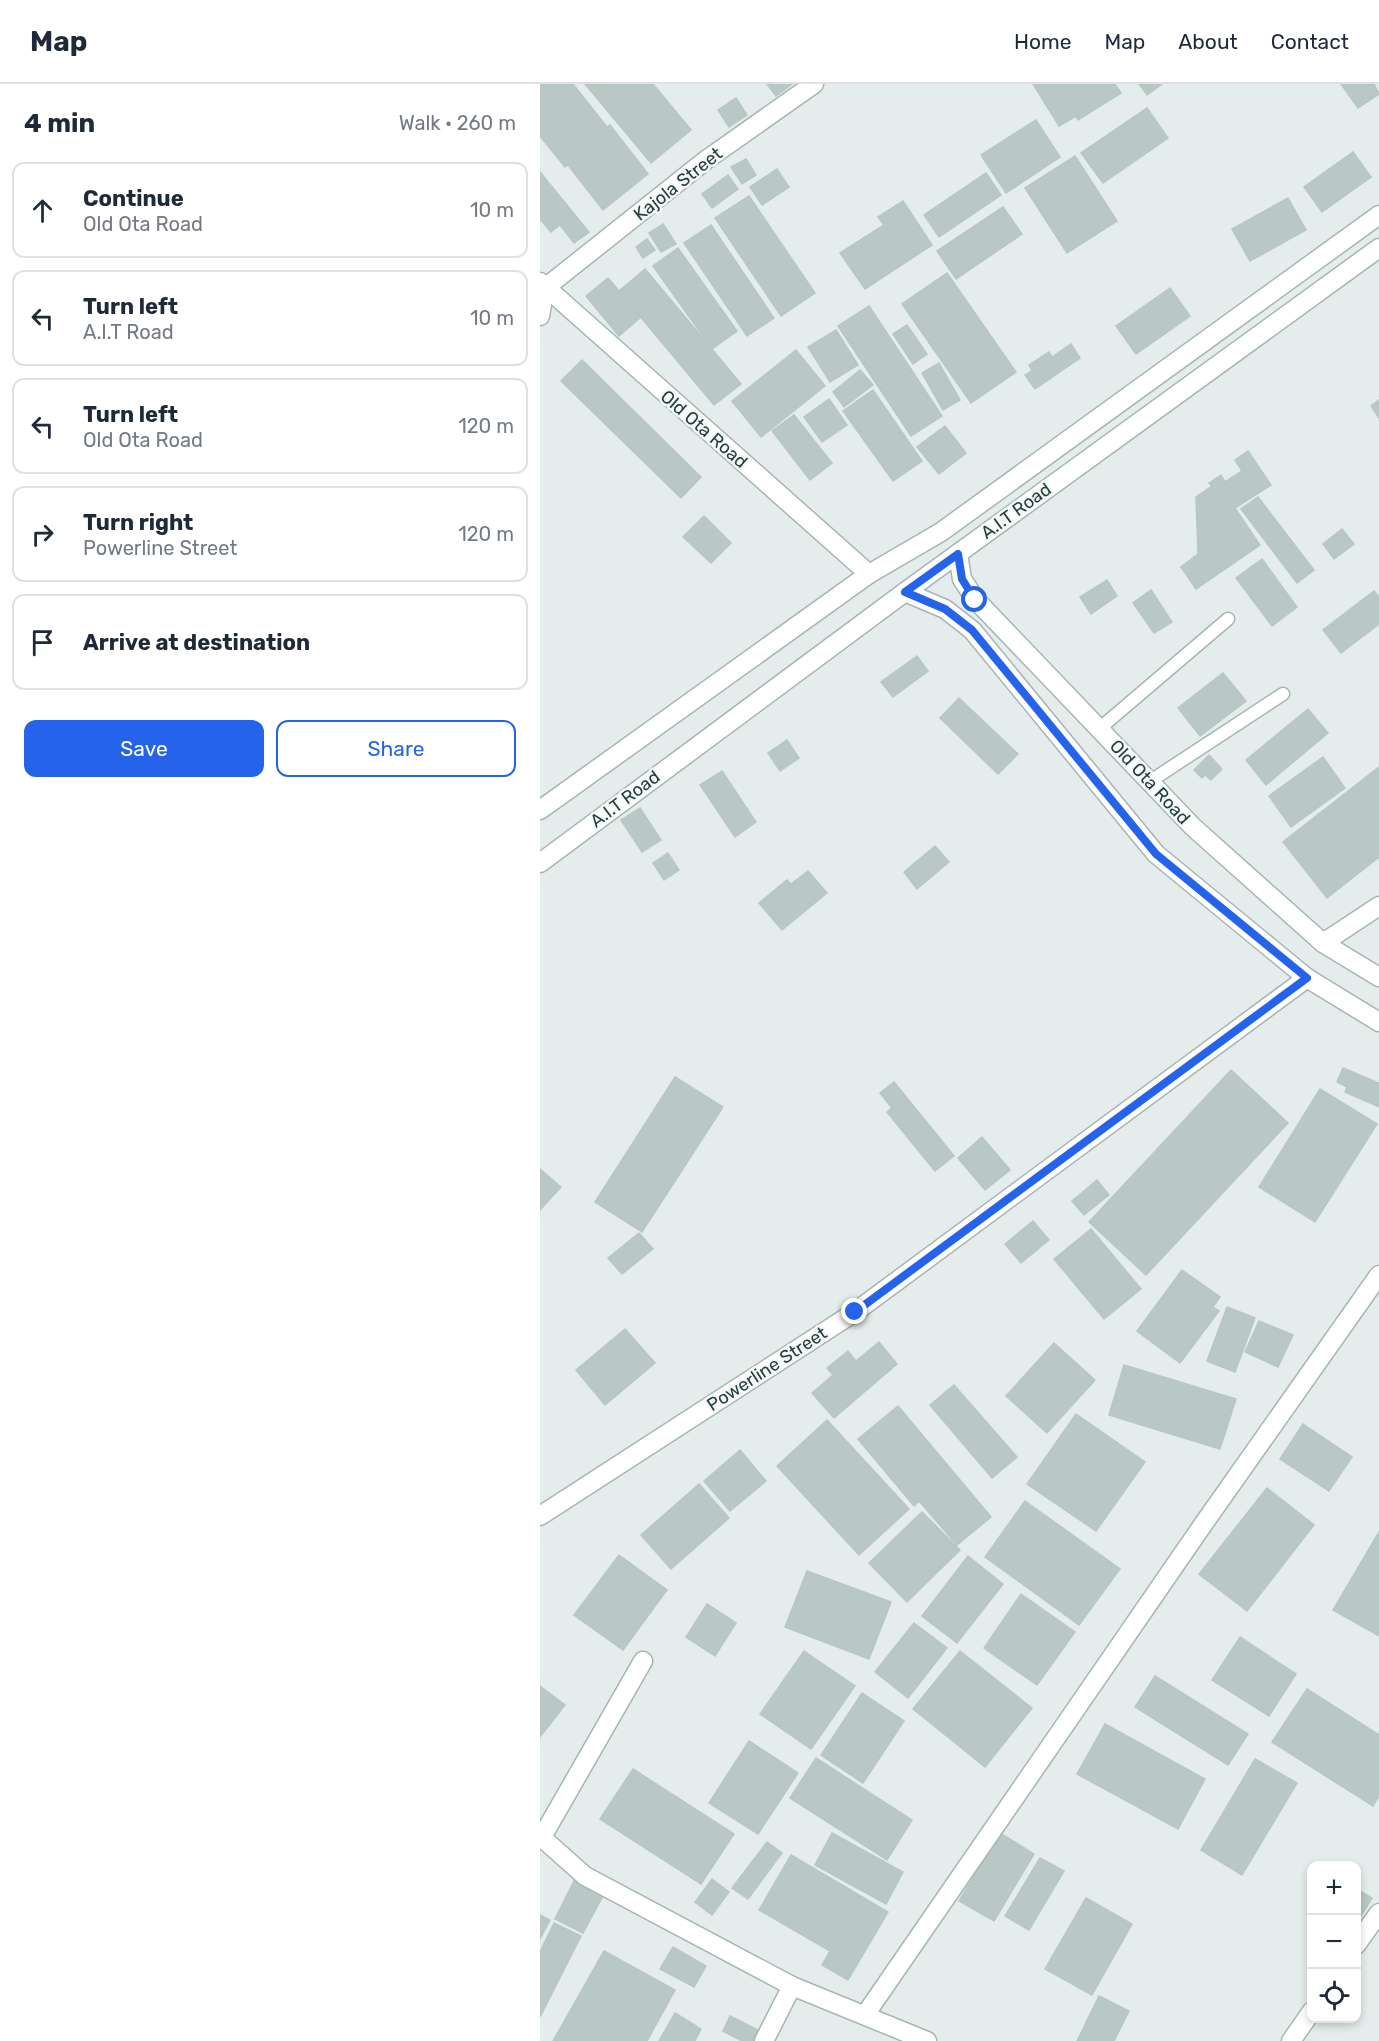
<!DOCTYPE html>
<html lang="en">
<head>
<meta charset="utf-8">
<style>
  body { margin:0; font-family:Rubik,sans-serif; background:#f6f6f7; color:#1f2937 }
  .controls { position:absolute; right:18px; bottom:18px; display:grid; overflow:hidden; border-radius:12px; box-shadow:0 3px 9px #0003 }
  .controls button { width:54px; height:54px; display:grid; place-items:center; padding:0; border:0; border-bottom:2px solid #e0e1e3; background:#fff; color:#1f2937; font:30px sans-serif }
  .stop { position:absolute; width:18px; height:18px; margin:-14px; border:4px solid #2563eb; border-radius:50%; background:#fff }
  .stop.end { background:#2563eb; border-color:#fff; box-shadow:0 2px 6px #0008 }
  .list { margin:0; padding:0; list-style:none }
  h2 { display:flex; justify-content:space-between; align-items:center; height:78px; margin:0; padding:0 24px; font-size:26px }
  h2 small { font-size:20px; font-weight:400; color:#747a83 }
  .list li { display:grid; grid-template-columns:39px 1fr auto; gap:18px; align-items:center; box-sizing:border-box; height:96px; margin:0 12px 12px; padding:0 12px; border:2px solid #e0e1e3; border-radius:12px }
  .list b { display:block; font-size:22px; white-space:nowrap }
  .list p { margin:0; font-size:20px; white-space:nowrap; color:#747a83 }
  .list em { font-size:20px; font-style:normal; color:#747a83 }
  .actions { display:flex; gap:12px; padding:18px 24px }
  .actions a { flex:1; padding:14px 0; border:2px solid #2563eb; border-radius:12px; text-align:center; font-size:21px; color:#2563eb }
  .actions .main { background:#2563eb; color:#fff }
  .icon { flex:none; width:33px; height:33px; fill:none; stroke:currentColor; stroke-width:2; stroke-linecap:round; stroke-linejoin:round }
  .map { position:relative; flex:none; width:839px; height:1957px; overflow:hidden }
  header { display:flex; align-items:center; gap:36px; box-sizing:border-box; height:84px; padding:0 30px; background:#fff; border-bottom:2px solid #e0e1e3 }
  header strong { font-size:28px }
  nav { display:flex; gap:33px; margin-inline-start:auto; font-size:21px }
  main { display:flex }
  aside { flex:1; background:#fff }
  .map>svg:first-child { display:block }
</style>
</head>
<body>
<header>
<strong>Map</strong>
<nav><a>Home</a><a>Map</a><a>About</a><a>Contact</a></nav>
</header>
<main>
<aside>
<h2>4 min<small>Walk · 260 m</small></h2>
<ul class="list">
<li><svg class="icon" aria-label="ahead" viewBox="0 0 24 24"><path d="M12 20V5M6 11l6-6 6 6"/></svg><div><b>Continue</b><p>Old Ota Road</p></div><em>10 m</em></li>
<li><svg class="icon" aria-label="left" viewBox="0 0 24 24"><path d="M17 20v-9H6M10 6l-5 5 5 5"/></svg><div><b>Turn left</b><p>A.I.T Road</p></div><em>10 m</em></li>
<li><svg class="icon" aria-label="left" viewBox="0 0 24 24"><path d="M17 20v-9H6M10 6l-5 5 5 5"/></svg><div><b>Turn left</b><p>Old Ota Road</p></div><em>120 m</em></li>
<li><svg class="icon" aria-label="right" viewBox="0 0 24 24"><path d="M7 20v-9h11M14 6l5 5-5 5"/></svg><div><b>Turn right</b><p>Powerline Street</p></div><em>120 m</em></li>
<li><svg class="icon" aria-label="arrive" viewBox="0 0 24 24"><path d="M6 21V4h12l-3 4 3 4H6"/></svg><div><b>Arrive at destination</b></div></li>
</ul>
<div class="actions"><a class="main">Save</a><a>Share</a></div>
</aside>
<div class="map">
<svg width="839" height="1957" viewBox="0 0 839 1957">
  <rect width="100%" height="100%" fill="#e4edeb"/>
  <g fill="#bac8c5" stroke="#b7c7c4" stroke-width="1.5">
    <path d="M0,0h33l34,43 3,-2 38,49 -45,36 -35,-45 -3,2 -25,-31z"/>
    <path d="M45,0h68l38,46 -40,33z"/>
    <path d="M227,0h25l-16,12z"/>
    <path d="M493,0h82l6,9 -43,27 -2,-4 -17,10z"/>
    <path d="M599,0h23l-15,11z"/>
    <path d="M801,0h33l5,10 -21,14z"/>
    <path d="M196,14l11,17 -18,12 -11,-17z"/>
    <path d="M607,24l21,30 -65,45 -22,-30z"/>
    <path d="M496,36l24,37 -54,36 -25,-38z"/>
    <path d="M813,68l18,25 -49,35 -18,-25z"/>
    <path d="M535,72l42,65 -50,32 -42,-65z"/>
    <path d="M206,75l10,16 -14,9 -11,-17z"/>
    <path d="M237,85l12,18 -27,18 -12,-18z"/>
    <path d="M0,88l49,60 -15,11 -14,-18 -9,7 -11,-13z"/>
    <path d="M446,89l15,22 -62,42 -15,-22z"/>
    <path d="M188,91l10,14 -26,19 -10,-14z"/>
    <path d="M209,112l66,97 -34,23 -66,-98z"/>
    <path d="M748,114l18,32 -56,31 -18,-32z"/>
    <path d="M363,117l29,44 -67,44 -25,-36 44,-28 -6,-8z"/>
    <path d="M463,123l19,27 -66,45 -19,-28z"/>
    <path d="M123,140l13,20 -15,8 -12,-19z"/>
    <path d="M171,141l63,93 -27,18 -63,-93z"/>
    <path d="M107,155l8,11 -12,8 -7,-11z"/>
    <path d="M138,164l59,83 -25,18 -59,-83z"/>
    <path d="M105,185l96,115 -27,21 -95,-114z"/>
    <path d="M407,189l69,99 -45,31 -69,-99z"/>
    <path d="M68,194l33,39 -22,19 -33,-40z"/>
    <path d="M630,204l20,28 -54,38 -20,-28z"/>
    <path d="M329,222l73,110 -31,20 -73,-110z"/>
    <path d="M367,241l20,29 -14,10 -20,-30z"/>
    <path d="M296,246l22,35 -28,17 -22,-35z"/>
    <path d="M531,260l9,14 -45,31 -10,-14 7,-4 -3,-6 20,-13 3,5z"/>
    <path d="M256,266l29,36 -64,51 -29,-36z"/>
    <path d="M42,276l119,117 -20,21 -120,-117z"/>
    <path d="M399,279l21,37 -17,10 -21,-37z"/>
    <path d="M320,286l13,15 -29,22 -11,-15z"/>
    <path d="M333,306l49,71 -29,20 -50,-70z"/>
    <path d="M289,315l18,26 -25,17 -18,-25z"/>
    <path d="M839,316v18l-8,-12z"/>
    <path d="M254,331l38,48 -22,17 -38,-49z"/>
    <path d="M405,342l21,27 -27,21 -22,-27z"/>
    <path d="M708,367l23,34 -36,23 25,37 -64,44 -15,-22 17,-13 -2,-57 16,-11 -3,-3 12,-8 4,7 17,-11 -7,-11z"/>
    <path d="M718,413l56,73 -17,13 -56,-74z"/>
    <path d="M164,432l27,27 -20,20 -28,-26z"/>
    <path d="M802,445l12,15 -20,15 -11,-15z"/>
    <path d="M722,475l35,48 -25,19 -36,-48z"/>
    <path d="M567,496l10,16 -26,18 -11,-17z"/>
    <path d="M611,506l21,32 -18,11 -21,-30z"/>
    <path d="M834,507l5,6v27l-38,29 -18,-23z"/>
    <path d="M377,572l11,15 -35,26 -12,-15z"/>
    <path d="M683,589l23,28 -46,35 -22,-28z"/>
    <path d="M419,614l59,56 -20,20 -58,-56z"/>
    <path d="M768,625l20,24 -62,52 -20,-25z"/>
    <path d="M247,656l12,18 -19,13 -12,-18z"/>
    <path d="M669,671l13,14 -11,11 -6,-5 -3,3 -8,-8z"/>
    <path d="M783,673l22,31 -54,39 -22,-31z"/>
    <path d="M839,683v90l-52,41 -44,-56z"/>
    <path d="M182,687l34,51 -21,15 -35,-52z"/>
    <path d="M100,724l21,32 -19,12 -21,-32z"/>
    <path d="M395,762l14,16 -32,27 -13,-17z"/>
    <path d="M128,769l11,17 -15,10 -11,-17z"/>
    <path d="M268,787l19,22 -45,37 -23,-27 28,-23 4,4z"/>
    <path d="M803,984l36,15v24l-34,-15 2,-5 -10,-5z"/>
    <path d="M691,986l57,53 -142,152 -57,-53z"/>
    <path d="M135,993l48,30 -81,125 -47,-30z"/>
    <path d="M354,998l60,74 -19,15 -48,-59 5,-4 -12,-15z"/>
    <path d="M780,1005l57,35 -62,98 -56,-35z"/>
    <path d="M442,1053l28,33 -25,20 -27,-32z"/>
    <path d="M0,1085l21,18 -21,23z"/>
    <path d="M557,1096l12,15 -25,20 -12,-14z"/>
    <path d="M493,1137l16,19 -28,23 -16,-19z"/>
    <path d="M551,1145l50,60 -37,30 -50,-60z"/>
    <path d="M99,1149l14,16 -31,25 -14,-16z"/>
    <path d="M642,1186l38,27 -7,10 6,4 -39,52 -43,-32z"/>
    <path d="M687,1223l28,11 -20,54 -28,-11z"/>
    <path d="M719,1237l34,14 -15,32 -33,-15z"/>
    <path d="M85,1245l30,34 -50,42 -29,-35z"/>
    <path d="M339,1258l18,22 -63,54 -22,-25 21,-18 -6,-7 21,-17 8,10z"/>
    <path d="M514,1259l41,37 -48,53 -41,-37z"/>
    <path d="M584,1281l112,34 -16,50 -111,-34z"/>
    <path d="M414,1301l63,72 -25,21 -62,-73z"/>
    <path d="M358,1322l93,111 -34,28 -38,-44 -5,5 -56,-67z"/>
    <path d="M536,1330l69,48 -49,69 -69,-47z"/>
    <path d="M287,1336l82,89 -50,46 -82,-89z"/>
    <path d="M763,1340l49,33 -23,34 -49,-32z"/>
    <path d="M200,1366l26,31 -36,30 -26,-30z"/>
    <path d="M159,1400l30,34 -58,51 -30,-34z"/>
    <path d="M727,1404l47,37 -67,86 -48,-37z"/>
    <path d="M485,1417l95,68 -41,56 -94,-68z"/>
    <path d="M382,1428l38,38 -53,52 -38,-39z"/>
    <path d="M839,1448v104l-46,-26z"/>
    <path d="M79,1471l48,35 -44,60 -49,-35z"/>
    <path d="M428,1472l35,28 -46,59 -35,-27z"/>
    <path d="M267,1487l84,31 -22,57 -84,-32z"/>
    <path d="M481,1510l54,38 -38,53 -53,-37z"/>
    <path d="M167,1520l29,19 -21,33 -29,-19z"/>
    <path d="M374,1539l33,25 -39,50 -33,-26z"/>
    <path d="M700,1553l56,37 -27,42 -57,-36z"/>
    <path d="M264,1567l51,35 -44,63 -51,-35z"/>
    <path d="M420,1567l72,57 -47,59 -72,-58z"/>
    <path d="M615,1592l93,58 -20,31 -93,-58z"/>
    <path d="M0,1602l25,19 -25,32z"/>
    <path d="M767,1605l72,46v61l-6,10 -101,-64z"/>
    <path d="M322,1609l42,28 -41,62 -42,-28z"/>
    <path d="M565,1640l100,55 -27,50 -101,-55z"/>
    <path d="M209,1657l49,32 -40,61 -49,-31z"/>
    <path d="M276,1674l96,62 -25,40 -97,-62z"/>
    <path d="M715,1675l42,24 -55,92 -41,-25z"/>
    <path d="M93,1685l101,65 -33,50 -101,-65z"/>
    <path d="M292,1749l71,39 -17,32 -71,-39z"/>
    <path d="M460,1749l34,21 -40,67 -35,-20z"/>
    <path d="M227,1758l15,11 -34,46 -16,-11z"/>
    <path d="M251,1771l97,57 -40,68 -26,-15 8,-14 -71,-41z"/>
    <path d="M500,1774l24,13 -35,59 -24,-14z"/>
    <path d="M35,1795l29,15 -21,39 -28,-14z"/>
    <path d="M172,1795l17,13 -17,23 -17,-13z"/>
    <path d="M816,1805l16,9 -16,26z"/>
    <path d="M546,1814l46,26 -40,71 -47,-26z"/>
    <path d="M0,1831l10,5 -10,19z"/>
    <path d="M14,1839l27,13 -41,81v-65z"/>
    <path d="M133,1863l33,19 -12,21 -34,-18z"/>
    <path d="M64,1867l71,39 -28,51h-94z"/>
    <path d="M559,1912l30,15 -15,30h-37z"/>
    <path d="M135,1929l26,16 -6,12h-36z"/>
    <path d="M190,1932l32,16 -4,9h-16l-19,-10z"/>
  </g>
  <g fill="none" stroke-linecap="round" stroke-linejoin="round">
    <defs>
      <g id="service">
        <path d="M559,645l129,-110"/>
        <path d="M609,698l134,-88"/>
      </g>
      <g id="minor">
        <path d="M0,232l5,-28 161,-128 108,-76"/>
        <path d="M783,859l56,-37"/>
        <path d="M0,1432l315,-204 452,-334"/>
        <path d="M0,1752l45,40 207,110 135,55"/>
        <path d="M2,1753l101,-176"/>
        <path d="M816,1861l23,-32"/>
        <path d="M325,1931l337,-489 177,-251"/>
        <path d="M224,1957l28,-55"/>
        <path d="M751,1957l21,-30"/>
      </g>
      <g id="tertiary">
        <path d="M0,198l329,292"/>
        <path d="M418,470l4,25 13,20 218,228 130,116 56,34"/>
        <path d="M365,508l40,17 27,21 184,224 151,124 72,44"/>
        <path d="M0,726l329,-236 72,-42 438,-317"/>
        <path d="M0,779l365,-271 474,-344"/>
      </g>
    </defs>
    <use href="#service" stroke="#a7b5b3" stroke-width="15"/>
    <use href="#minor" stroke="#a7b5b3" stroke-width="21"/>
    <use href="#tertiary" stroke="#a7b5b3" stroke-width="21"/>
    <use href="#service" stroke="#fff" stroke-width="12"/>
    <use href="#minor" stroke="#fff" stroke-width="18"/>
    <use href="#tertiary" stroke="#fff" stroke-width="18"/>
  </g>
  <g fill="none" stroke-linecap="round" stroke-linejoin="round">
    <path stroke="#2563eb" stroke-width="8" d="M315,1228l452,-334 -151,-124 -184,-224 -27,-21 -40,-17 53,-38 4,25 13,21"/>
  </g>
  <g text-anchor="middle" dominant-baseline="central" stroke-width="5" stroke-linejoin="round" paint-order="stroke">
    <g font-size="18" fill="#243e3d" stroke="#f5faf8">
      <text transform="translate(138 100) rotate(-38)">Kajola Street</text>
      <text transform="translate(164 345) rotate(41)">Old Ota Road</text>
      <text transform="translate(476 427) rotate(-36)">A.I.T Road</text>
      <text transform="translate(610 698) rotate(47)">Old Ota Road</text>
      <text transform="translate(85 715) rotate(-37)">A.I.T Road</text>
      <text transform="translate(227 1285) rotate(-33)">Powerline Street</text>
    </g>
  </g>
</svg>
<div class="controls">
<button>+</button>
<button>−</button>
<button><svg class="icon" aria-label="locate" viewBox="0 0 24 24"><circle cx="12" cy="12" r="6"/><path d="M12 2v4M12 18v4M2 12h4M18 12h4"/></svg></button>
</div>
<div class="stop" style="left:435px;top:516px"></div>
<div class="stop end" style="left:315px;top:1228px"></div>
</div>
</main>
</body>
</html>
